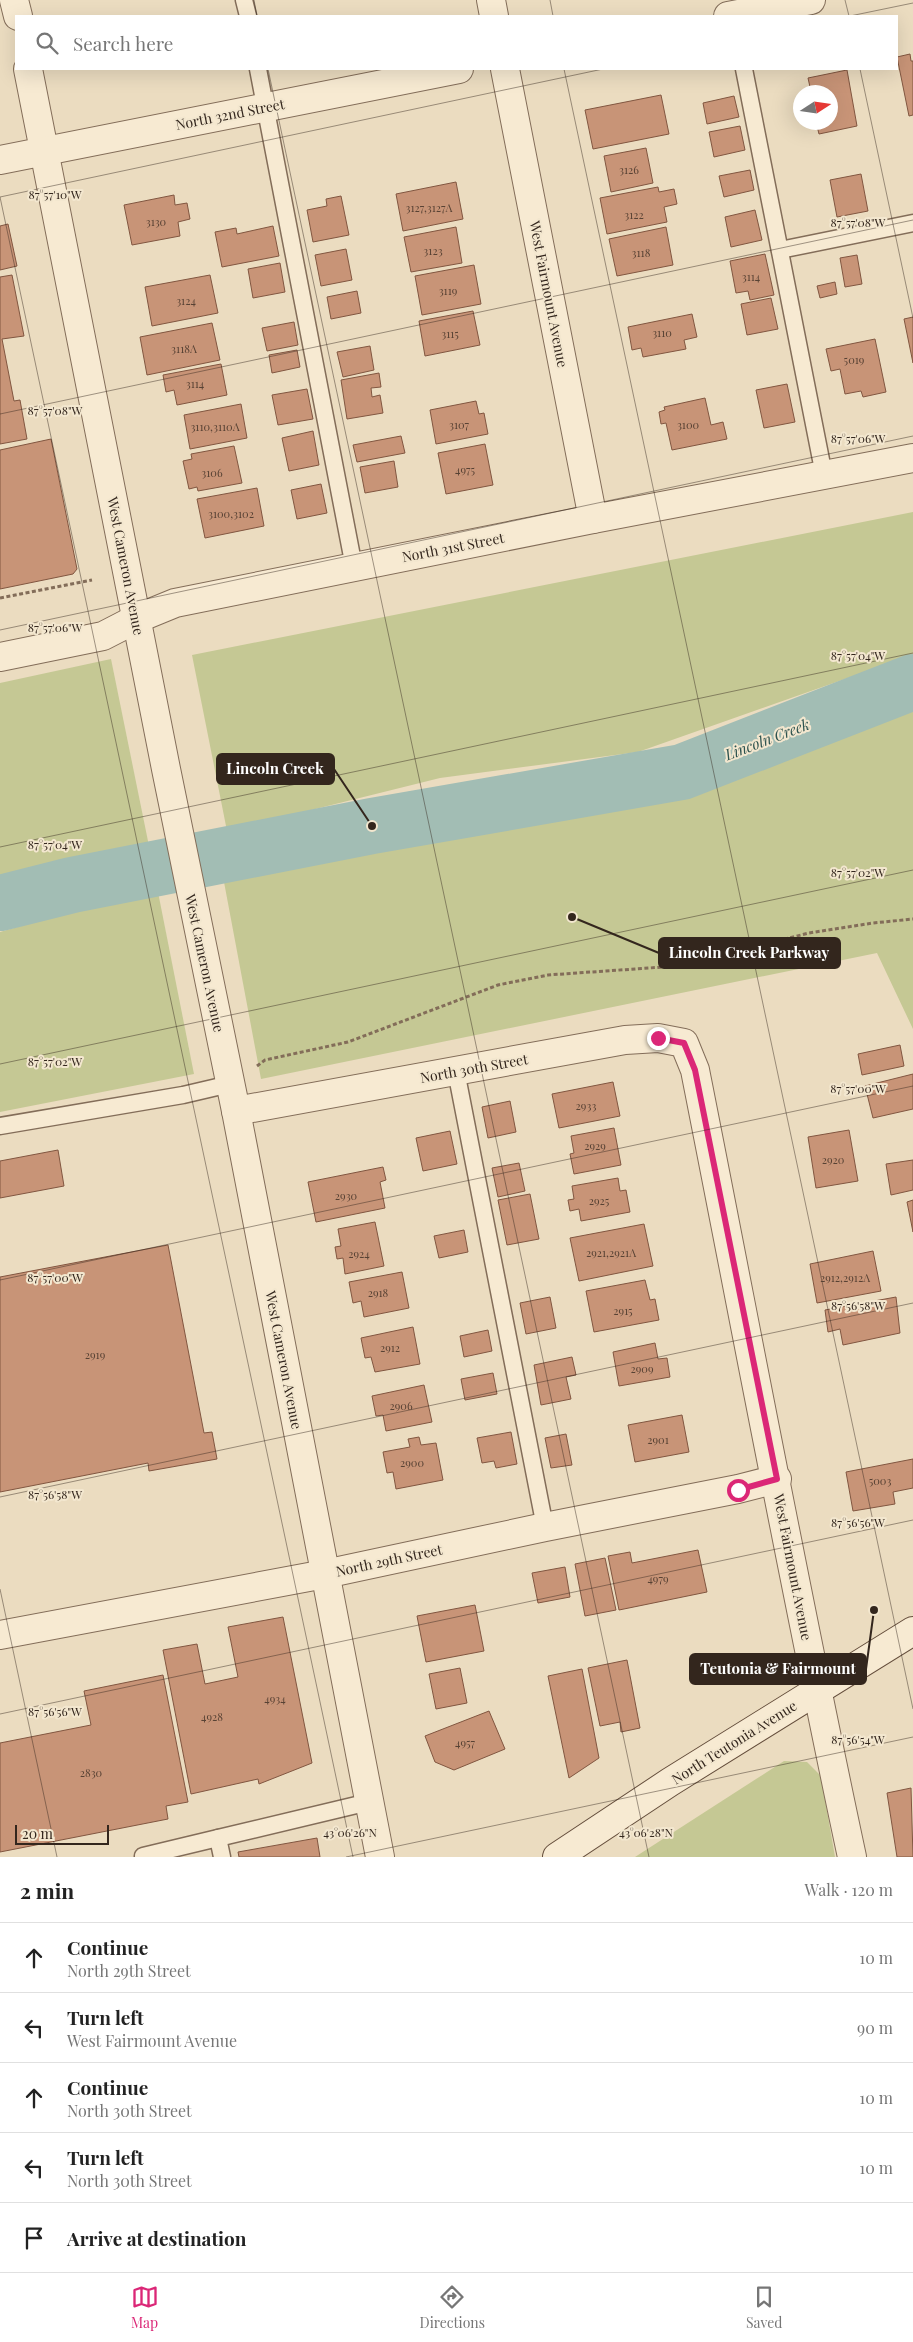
<!DOCTYPE html>
<html lang="en">
<head>
<meta charset="utf-8">
<style>
  body { margin:0; font-family:"Playfair Display",serif; background:#f2f2f2; color:#222 }
  .compass { position:absolute; left:793px; top:85px; width:45px; height:45px; border-radius:50%; background:#fff; box-shadow:0 5px 20px #0002; rotate:78deg }
  .scale { position:absolute; left:15px; bottom:12px; width:94px; box-sizing:border-box; padding-left:5px; border:2px solid #33261d; border-top:0; font-size:14px; line-height:18px; white-space:nowrap; color:#33261d; -webkit-text-stroke:4px #f3e7cf; paint-order:stroke }
  .stop { position:absolute; width:15px; height:15px; margin:-11px; border:4px solid #db2777; border-radius:50%; background:#fff }
  .stop.end { background:#db2777; border-color:#fff; box-shadow:0 1px 5px #0008 }
  .list { margin:0; padding:0; list-style:none }
  h2 { display:flex; justify-content:space-between; align-items:center; height:65px; margin:0; padding:0 20px; font-size:21px }
  h2 small { font-size:16px; font-weight:400; color:#767676 }
  .list li { display:grid; grid-template-columns:32px 1fr auto; gap:15px; align-items:center; box-sizing:border-box; height:70px; padding:0 20px; border-top:1px solid #e0e0e0 }
  .list b { display:block; font-size:19px; white-space:nowrap }
  .list p { margin:0; font-size:16px; white-space:nowrap; color:#767676 }
  .list em { font-size:16px; font-style:normal; color:#767676 }
  .icon { flex:none; width:28px; height:28px; fill:none; stroke:currentColor; stroke-width:2; stroke-linecap:round; stroke-linejoin:round }
  .map { position:relative; flex:none; width:913px; height:1857px; overflow:hidden }
  .search { position:absolute; background:#fff; box-shadow:0 5px 20px #0002; left:15px; right:15px; top:15px; height:55px; display:flex; align-items:center; gap:12px; box-sizing:border-box; padding:0 18px; border-radius:0px; color:#767676; font-size:19px }
  .sheet { height:415px; background:#fff }
  nav { display:flex; justify-content:space-around; align-items:center; box-sizing:border-box; height:70px; border-top:1px solid #e0e0e0; background:#fff; font-size:14px; color:#767676 }
  nav a { display:grid; justify-items:center; gap:2px }
  nav .on { color:#db2777 }
  .map>svg:first-child { display:block }
</style>
</head>
<body>
<div class="map">
<svg width="913" height="1857" viewBox="0 0 913 1857">
  <rect width="100%" height="100%" fill="#ebdcc0"/>
  <g fill="#c5c894">
    <path d="M913,512v143l-275,97 -198,26 -213,53 -35,-176z"/>
    <path d="M111,659l38,187 -149,36v-199z"/>
    <path d="M913,708v321l-36,-76 -616,126 -37,-197 481,-96z"/>
    <path d="M157,887l37,187 -194,38v-180z"/>
    <path d="M784,1761l23,1 14,14 14,81h-200z"/>
  </g>
  <g fill="none" stroke-linecap="round" stroke-linejoin="round">
    <path stroke="#a2bdb4" stroke-width="56" d="M0,903l72,-18 300,-59 310,-54 231,-90"/>
  </g>
  <g fill="#c89477" stroke="#815640">
    <path d="M910,54l1,7h2v54l-4,1 -12,-59z"/>
    <path d="M847,70l10,56 -38,8 -3,-12h14v-30h-22l-1,-4 3,-1 -2,-9z"/>
    <path d="M661,95l8,39 -76,15 -8,-39z"/>
    <path d="M734,96l5,21 -32,7 -4,-21z"/>
    <path d="M740,126l5,24 -31,7 -5,-25z"/>
    <path d="M646,148l7,35 -42,9 -7,-36z"/>
    <path d="M750,170l4,20 -30,7 -5,-21z"/>
    <path d="M861,174l7,37 -31,6 -7,-37z"/>
    <path d="M456,182l7,37 -60,12 -7,-37z"/>
    <path d="M658,187l1,5 15,-3 3,15 -13,3 3,15 -60,12 -7,-36z"/>
    <path d="M174,195l1,10 12,-2 3,16 -12,3 2,14 -48,9 -8,-40z"/>
    <path d="M341,196l8,39 -36,7 -6,-32 20,-4 -1,-7z"/>
    <path d="M755,210l7,30 -31,7 -6,-30z"/>
    <path d="M8,224l9,42 -17,4v-44z"/>
    <path d="M273,226l6,30 -57,11 -7,-35 21,-4 1,6z"/>
    <path d="M456,227l6,36 -51,9 -7,-35z"/>
    <path d="M666,227l7,38 -56,11 -8,-37z"/>
    <path d="M346,249l6,31 -31,6 -6,-31z"/>
    <path d="M765,254l9,41 -24,5 -2,-9 -12,2 -6,-32z"/>
    <path d="M857,255l5,29 -17,3 -5,-29z"/>
    <path d="M280,263l5,29 -32,6 -5,-29z"/>
    <path d="M474,265l7,39 -59,11 -7,-39z"/>
    <path d="M12,275l12,61 -22,3 12,62 6,-1 7,39 -27,5v-167z"/>
    <path d="M210,275l8,38 -66,13 -7,-39z"/>
    <path d="M835,282l2,12 -17,4 -3,-12z"/>
    <path d="M357,291l4,22 -30,6 -4,-22z"/>
    <path d="M771,298l7,31 -31,6 -6,-31z"/>
    <path d="M473,311l7,34 -55,11 -6,-35z"/>
    <path d="M692,314l5,23 -13,3 2,9 -43,8 -2,-9 -9,2 -4,-23z"/>
    <path d="M913,317v46l-9,-44z"/>
    <path d="M294,322l4,23 -31,6 -5,-23z"/>
    <path d="M212,323l8,37 -73,15 -7,-38z"/>
    <path d="M875,339l11,53 -23,5 -2,-6 -16,3 -5,-25 -9,2 -5,-22z"/>
    <path d="M370,346l4,24 -31,7 -6,-25z"/>
    <path d="M297,350l3,17 -28,6 -3,-18z"/>
    <path d="M221,364l6,31 -50,10 -3,-15 -8,2 -3,-17z"/>
    <path d="M379,373l2,14 -10,1 1,9 8,-2 3,18 -36,6 -6,-39z"/>
    <path d="M787,384l8,38 -31,6 -8,-38z"/>
    <path d="M307,389l6,30 -35,6 -6,-30z"/>
    <path d="M705,398l6,27 12,-3 4,17 -55,11 -6,-27 -5,1 -2,-12 6,-2 -1,-3z"/>
    <path d="M476,401l3,13 5,-1 4,21 -52,10 -6,-34z"/>
    <path d="M241,404l6,34 -57,11 -6,-34z"/>
    <path d="M313,431l6,34 -30,6 -7,-33z"/>
    <path d="M401,436l4,17 -48,9 -4,-17z"/>
    <path d="M51,439l26,130 -4,5 -73,15v-139z"/>
    <path d="M485,444l8,41 -47,9 -8,-41z"/>
    <path d="M234,446l8,37 -44,8 -1,-4 -8,2 -6,-28 9,-2 -1,-5z"/>
    <path d="M394,461l4,26 -33,6 -5,-26z"/>
    <path d="M321,484l6,29 -30,6 -6,-29z"/>
    <path d="M257,488l7,38 -59,12 -8,-39z"/>
    <path d="M900,1045l4,21 -42,9 -4,-21z"/>
    <path d="M913,1074v35l-40,9 -8,-32z"/>
    <path d="M613,1082l7,34 -61,12 -7,-34z"/>
    <path d="M510,1101l6,31 -28,6 -6,-31z"/>
    <path d="M614,1128l7,37 -47,9 -4,-20 4,-1 -3,-17z"/>
    <path d="M849,1130l9,51 -42,7 -8,-51z"/>
    <path d="M450,1131l7,33 -34,7 -7,-33z"/>
    <path d="M58,1150l6,36 -64,12v-37z"/>
    <path d="M913,1160v30l-22,5 -5,-31z"/>
    <path d="M519,1163l6,28 -27,6 -6,-29z"/>
    <path d="M383,1167l3,13 -6,2 5,26 -69,14 -8,-40z"/>
    <path d="M618,1178l2,13 6,-1 4,22 -49,9 -2,-12 -9,2 -2,-11 6,-1 -2,-13z"/>
    <path d="M530,1194l9,45 -32,6 -9,-45z"/>
    <path d="M913,1200v32l-6,-30z"/>
    <path d="M375,1222l9,44 -39,8 -2,-16 -6,1 -2,-12 6,-1 -3,-17z"/>
    <path d="M644,1224l9,42 -74,15 -9,-43z"/>
    <path d="M464,1230l4,22 -29,6 -5,-22z"/>
    <path d="M168,1245l36,188 8,-1 5,27 -68,12 -1,-8 -148,29v-215z"/>
    <path d="M873,1251l8,40 -64,12 -7,-39z"/>
    <path d="M402,1272l7,36 -45,9 -3,-16 -8,2 -4,-21z"/>
    <path d="M645,1280l5,20 5,-1 4,21 -65,12 -8,-41z"/>
    <path d="M550,1297l6,31 -30,6 -6,-31z"/>
    <path d="M896,1297l4,36 -57,12 -3,-16 -12,3 -3,-22z"/>
    <path d="M413,1327l7,37 -45,8 -4,-15 -6,1 -4,-20z"/>
    <path d="M488,1330l4,21 -28,6 -4,-21z"/>
    <path d="M655,1343l3,16 9,-1 3,19 -51,9 -6,-34z"/>
    <path d="M572,1357l4,18 -10,2 5,22 -30,6 -7,-40z"/>
    <path d="M493,1373l4,21 -32,6 -4,-21z"/>
    <path d="M424,1385l8,37 -46,9 -3,-16 -7,1 -4,-20z"/>
    <path d="M682,1415l7,37 -54,10 -7,-37z"/>
    <path d="M511,1432l6,32 -21,4 -2,-7 -12,2 -5,-25z"/>
    <path d="M566,1434l6,31 -21,3 -6,-30z"/>
    <path d="M419,1437l2,8 15,-2 7,37 -47,9 -3,-17 -6,1 -4,-21 27,-5 -2,-8z"/>
    <path d="M913,1459v29l-20,4 2,12 -42,7 -7,-39z"/>
    <path d="M698,1550l9,42 -88,18 -11,-54 22,-4 2,11z"/>
    <path d="M605,1558l11,52 -31,6 -10,-52z"/>
    <path d="M565,1567l5,30 -32,6 -6,-30z"/>
    <path d="M475,1605l9,46 -58,11 -9,-46z"/>
    <path d="M283,1617l29,146 -53,21 -1,-5 -67,15 -28,-144 34,-6 8,40 33,-7 -10,-50z"/>
    <path d="M627,1660l13,68 -19,4 -1,-10 -20,4 -12,-58z"/>
    <path d="M460,1668l7,35 -31,6 -7,-35z"/>
    <path d="M582,1669l17,89 -30,20 -21,-102z"/>
    <path d="M163,1675l25,127 -22,4 2,13 -168,33v-109l91,-18 -7,-34z"/>
    <path d="M489,1711l16,38 -51,21 -19,-8 -10,-26z"/>
    <path d="M911,1788l2,69h-16l-10,-64z"/>
    <path d="M317,1838l3,19h-81l-1,-5z"/>
  </g>
  <g fill="none" stroke-linecap="round" stroke-linejoin="round">
    <defs>
      <g id="service">
        <path d="M244,0l4,16"/>
        <path d="M258,69l96,498"/>
        <path d="M744,69l80,406"/>
        <path d="M780,250l133,-27"/>
        <path d="M456,1071l89,456"/>
        <path d="M0,1126l183,-31 47,-11"/>
        <path d="M143,1856l75,-18"/>
        <path d="M222,1857l-4,-19 151,-36"/>
      </g>
      <g id="minor">
        <path d="M491,0l3,16"/>
        <path d="M505,69l88,450"/>
        <path d="M0,657l103,-21 33,-17 39,-16 418,-84 320,-61"/>
        <path d="M236,1111l389,-71 33,-2 26,5 11,27c52,263 101,526 157,787"/>
        <path d="M0,1635l325,-61 220,-47 193,-38 39,-10"/>
      </g>
      <g id="tertiary">
        <path d="M14,0l4,16"/>
        <path d="M728,16l83,-16"/>
        <path d="M28,69l138,700 70,342 144,746"/>
        <path d="M0,160l459,-91"/>
      </g>
      <path id="secondary" d="M557,1857l113,-75 243,-151"/>
    </defs>
    <use href="#service" stroke="#836d59" stroke-width="19"/>
    <use href="#minor" stroke="#836d59" stroke-width="30"/>
    <use href="#tertiary" stroke="#836d59" stroke-width="30"/>
    <use href="#secondary" stroke="#654e3c" stroke-width="30"/>
    <g stroke="#836d59" stroke-width="3" stroke-dasharray="4 2.5" stroke-linecap="butt">
      <path d="M0,598l92,-18"/>
      <path d="M257,1066l8,-6 83,-18 150,-57 50,-10 130,-9 131,-33 64,-10 40,-4"/>
    </g>
    <use href="#service" stroke="#f7ead2" stroke-width="16"/>
    <use href="#minor" stroke="#f7ead2" stroke-width="28"/>
    <use href="#tertiary" stroke="#f7ead2" stroke-width="28"/>
    <use href="#secondary" stroke="#f7ead2" stroke-width="28"/>
  </g>
  <g fill="none" stroke-linecap="round" stroke-linejoin="round">
    <path stroke="#db2777" stroke-width="6" d="M658,1038l26,5 11,27 82,409 -39,11"/>
  </g>
  <path fill="none" stroke="#33261d" stroke-width="1" stroke-opacity="0.45" d="M254,0l3,16M550,0l3,16M845,0l4,16M850,16l63,-13M268,69l381,1788M564,69l349,1640M860,69l53,249M0,197l603,-128M0,197l353,1660M0,414l913,-194M0,630l913,-194M0,847l913,-194M0,1064l913,-194M0,1280l913,-194M0,1497l913,-194M0,1589l57,268M0,1714l913,-194M346,1857l567,-120"/>
  <g text-anchor="middle" dominant-baseline="central" stroke-width="4" stroke-linejoin="round" paint-order="stroke">
    <g font-size="11" fill="#584234">
      <text x="629" y="169">3126</text>
      <text x="429" y="207">3127,3127A</text>
      <text x="634" y="214">3122</text>
      <text x="156" y="221">3130</text>
      <text x="433" y="250">3123</text>
      <text x="641" y="252">3118</text>
      <text x="751" y="276">3114</text>
      <text x="448" y="290">3119</text>
      <text x="186" y="300">3124</text>
      <text x="662" y="332">3110</text>
      <text x="450" y="333">3115</text>
      <text x="184" y="348">3118A</text>
      <text x="854" y="359">5019</text>
      <text x="195" y="383">3114</text>
      <text x="459" y="424">3107</text>
      <text x="688" y="424">3100</text>
      <text x="215" y="426">3110,3110A</text>
      <text x="465" y="469">4975</text>
      <text x="212" y="472">3106</text>
      <text x="231" y="513">3100,3102</text>
      <text x="586" y="1105">2933</text>
      <text x="595" y="1145">2929</text>
      <text x="833" y="1159">2920</text>
      <text x="346" y="1195">2930</text>
      <text x="599" y="1200">2925</text>
      <text x="611" y="1252">2921,2921A</text>
      <text x="359" y="1253">2924</text>
      <text x="845" y="1277">2912,2912A</text>
      <text x="378" y="1292">2918</text>
      <text x="623" y="1310">2915</text>
      <text x="390" y="1347">2912</text>
      <text x="95" y="1354">2919</text>
      <text x="642" y="1368">2909</text>
      <text x="401" y="1405">2906</text>
      <text x="658" y="1439">2901</text>
      <text x="412" y="1462">2900</text>
      <text x="880" y="1480">5003</text>
      <text x="658" y="1578">4979</text>
      <text x="275" y="1698">4934</text>
      <text x="212" y="1716">4928</text>
      <text x="465" y="1742">4957</text>
      <text x="91" y="1772">2830</text>
    </g>
    <g font-size="14" fill="#33261d" stroke="#f3e7cf">
      <text transform="translate(230 114) rotate(-11)">North 32nd Street</text>
      <text transform="translate(549 294) rotate(79)">West Fairmount Avenue</text>
      <text transform="translate(453 547) rotate(-11)">North 31st Street</text>
      <text transform="translate(126 566) rotate(79)">West Cameron Avenue</text>
      <text transform="translate(205 963) rotate(78)">West Cameron Avenue</text>
      <text transform="translate(474 1068) rotate(-10)">North 30th Street</text>
      <text transform="translate(284 1360) rotate(79)">West Cameron Avenue</text>
      <text transform="translate(389 1560) rotate(-12)">North 29th Street</text>
      <text transform="translate(793 1567) rotate(79)">West Fairmount Avenue</text>
      <text transform="translate(734 1742) rotate(-32)">North Teutonia Avenue</text>
    </g>
    <g font-size="15" font-style="italic" fill="#2c524e" stroke="#f3e7cf">
      <text transform="translate(767 739) rotate(-21)">Lincoln Creek</text>
    </g>
  </g>
  <g font-size="12" text-anchor="middle" fill="#33261d" stroke="#f3e7cf" stroke-width="4" stroke-linejoin="round" paint-order="stroke">
    <text x="55" y="199">87°57'10"W</text>
    <text x="858" y="227">87°57'08"W</text>
    <text x="55" y="415">87°57'08"W</text>
    <text x="858" y="443">87°57'06"W</text>
    <text x="55" y="632">87°57'06"W</text>
    <text x="858" y="660">87°57'04"W</text>
    <text x="55" y="849">87°57'04"W</text>
    <text x="858" y="877">87°57'02"W</text>
    <text x="55" y="1066">87°57'02"W</text>
    <text x="858" y="1093">87°57'00"W</text>
    <text x="55" y="1282">87°57'00"W</text>
    <text x="858" y="1310">87°56'58"W</text>
    <text x="55" y="1499">87°56'58"W</text>
    <text x="858" y="1527">87°56'56"W</text>
    <text x="55" y="1716">87°56'56"W</text>
    <text x="858" y="1744">87°56'54"W</text>
    <text x="350" y="1837">43°06'26"N</text>
    <text x="646" y="1837">43°06'28"N</text>
  </g>
  <path fill="none" stroke="#33261d" stroke-width="2" d="M372 826L334 769M572 917L659 953M874 1610L866 1669"/>
  <g fill="#33261d" stroke="#f3e7cf" stroke-width="2">
    <circle cx="372" cy="826" r="5"/>
    <circle cx="572" cy="917" r="5"/>
    <circle cx="874" cy="1610" r="5"/>
  </g>
  <g fill="#33261d" stroke="#33261d" stroke-width="2">
    <rect x="217" y="754" width="117" height="30" rx="5"/>
    <rect x="659" y="938" width="181" height="30" rx="5"/>
    <rect x="690" y="1654" width="176" height="30" rx="5"/>
  </g>
  <g font-size="15" text-anchor="middle" font-weight="bold" fill="#fff">
    <text x="275" y="774">Lincoln Creek</text>
    <text x="749" y="958">Lincoln Creek Parkway</text>
    <text x="778" y="1674">Teutonia &amp; Fairmount</text>
  </g>
</svg>
<svg class="compass" viewBox="-18 -18 36 36"><path d="M0-13l5 13h-10z" fill="#e53935"/><path d="M0 13l5-13h-10z" fill="#767676"/></svg>
<div class="scale">20 m</div>
<div class="stop" style="left:738px;top:1490px"></div>
<div class="stop end" style="left:658px;top:1038px"></div>
<div class="search"><svg class="icon" aria-label="search" viewBox="0 0 24 24"><circle cx="10" cy="10" r="6"/><path d="M15 15l6 6"/></svg>Search here</div>
</div>
<section class="sheet">
<h2>2 min<small>Walk · 120 m</small></h2>
<ul class="list">
<li><svg class="icon" aria-label="ahead" viewBox="0 0 24 24"><path d="M12 20V5M6 11l6-6 6 6"/></svg><div><b>Continue</b><p>North 29th Street</p></div><em>10 m</em></li>
<li><svg class="icon" aria-label="left" viewBox="0 0 24 24"><path d="M17 20v-9H6M10 6l-5 5 5 5"/></svg><div><b>Turn left</b><p>West Fairmount Avenue</p></div><em>90 m</em></li>
<li><svg class="icon" aria-label="ahead" viewBox="0 0 24 24"><path d="M12 20V5M6 11l6-6 6 6"/></svg><div><b>Continue</b><p>North 30th Street</p></div><em>10 m</em></li>
<li><svg class="icon" aria-label="left" viewBox="0 0 24 24"><path d="M17 20v-9H6M10 6l-5 5 5 5"/></svg><div><b>Turn left</b><p>North 30th Street</p></div><em>10 m</em></li>
<li><svg class="icon" aria-label="arrive" viewBox="0 0 24 24"><path d="M6 21V4h12l-3 4 3 4H6"/></svg><div><b>Arrive at destination</b></div></li>
</ul>
</section>
<nav>
<a class="on"><svg class="icon" aria-label="map" viewBox="0 0 24 24"><path d="M3 6l6-2 6 2 6-2v14l-6 2-6-2-6 2zM9 4v14M15 6v14"/></svg>Map</a>
<a><svg class="icon" aria-label="directions" viewBox="0 0 24 24"><path d="M12 3l9 9-9 9-9-9zM9 14v-3h6M13 9l2 2-2 2"/></svg>Directions</a>
<a><svg class="icon" aria-label="saved" viewBox="0 0 24 24"><path d="M7 4h10v16l-5-4-5 4z"/></svg>Saved</a>
</nav>
</body>
</html>
